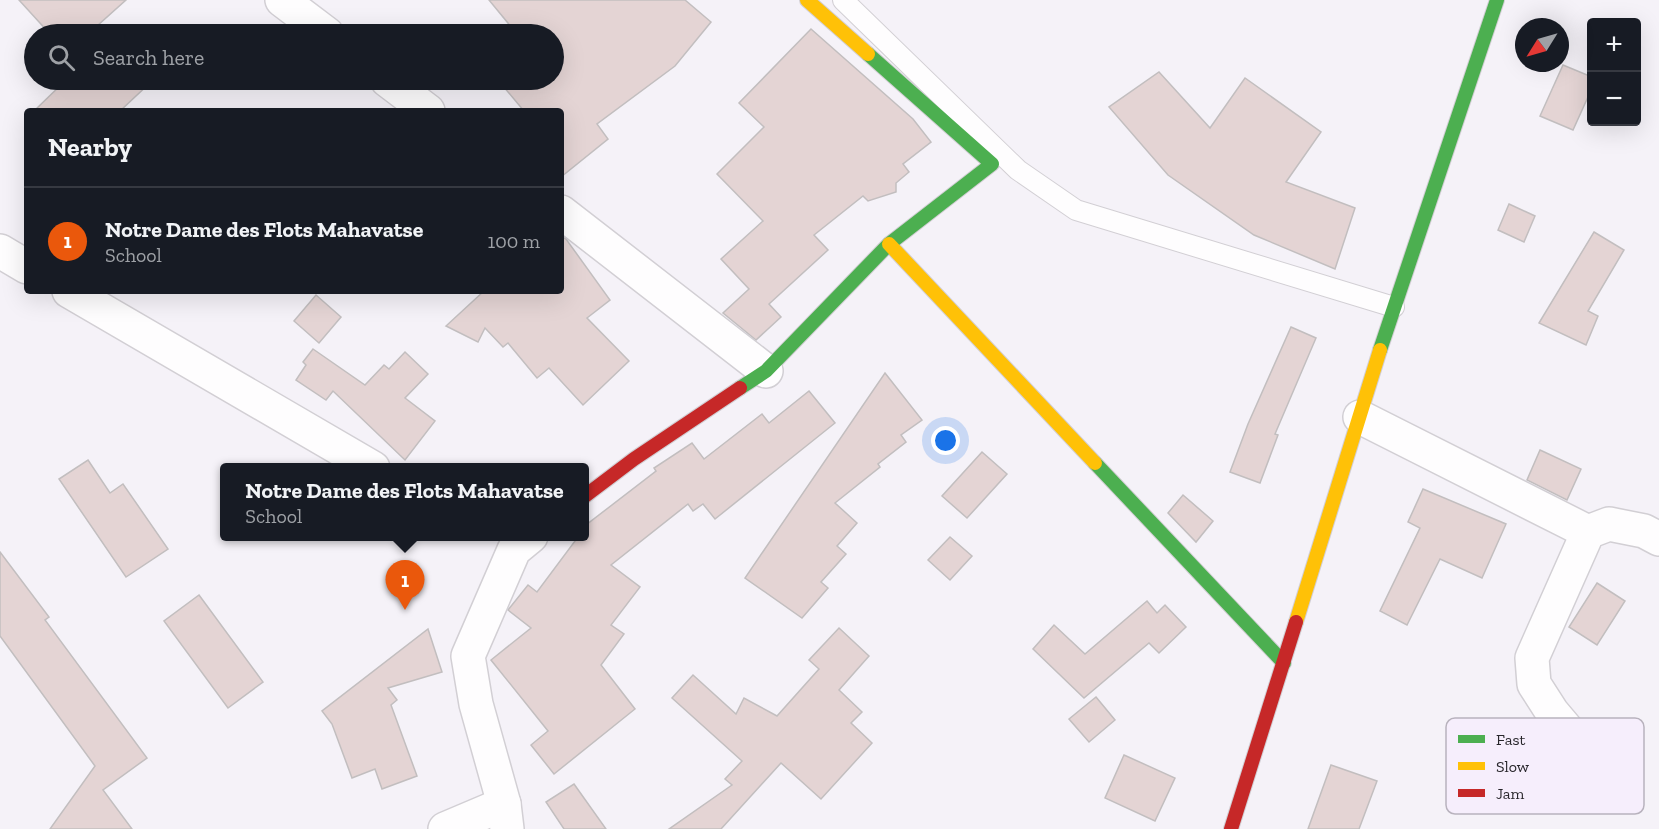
<!DOCTYPE html>
<html lang="en">
<head>
<meta charset="utf-8">
<style>
  body { margin:0; font-family:"Zilla Slab",serif; background:#20242c; color:#f1f3f6 }
  .controls { position:absolute; right:18px; top:18px; display:grid; overflow:hidden; border-radius:6px; box-shadow:0 6px 24px #0002 }
  .controls button { width:54px; height:54px; display:grid; place-items:center; padding:0; border:0; border-bottom:2px solid #363941; background:#171b24; color:#f1f3f6; font:30px sans-serif }
  .compass { position:absolute; left:1515px; top:18px; width:54px; height:54px; border-radius:50%; background:#171b24; box-shadow:0 6px 24px #0002; rotate:233deg }
  .you { position:absolute; left:946px; top:441px; width:21px; height:21px; margin:-15px; border:4px solid #fff; border-radius:50%; background:#1a73e8; box-shadow:0 0 0 9px #1a73e833 }
  .badge { display:grid; place-items:center; width:39px; height:39px; border-radius:50%; background:#ea580c; color:#fff; font-size:20px; font-weight:700 }
  .pin { position:absolute; translate:-50% -50px; filter:drop-shadow(0 2px 3px #0008) }
  .pin::after { content:''; position:absolute; top:32px; width:21px; height:18px; background:inherit; clip-path:polygon(0 0,100% 0,50% 100%) }
  .popup { position:absolute; left:220px; top:463px; width:369px; height:78px; box-sizing:border-box; display:grid; place-content:center; border-radius:6px; background:#171b24; filter:drop-shadow(0 2px 4px #0005); font-size:20px; white-space:nowrap; color:#9ea1a6 }
  .popup b { font-size:22px; color:#f1f3f6 }
  .popup::after { content:''; position:absolute; left:50%; top:100%; margin-left:-12px; border:12px solid transparent; border-top-color:#171b24 }
  .list { margin:0; padding:0; list-style:none }
  h2 { display:flex; justify-content:space-between; align-items:center; height:78px; margin:0; padding:0 24px; font-size:26px }
  h2 small { font-size:20px; font-weight:400; color:#9ea1a6 }
  .list li { display:grid; grid-template-columns:39px 1fr auto; gap:18px; align-items:center; box-sizing:border-box; height:108px; padding:0 24px; border-top:2px solid #363941 }
  .list b { display:block; font-size:22px; white-space:nowrap }
  .list p { margin:0; font-size:20px; white-space:nowrap; color:#9ea1a6 }
  .list em { font-size:20px; font-style:normal; color:#9ea1a6 }
  .icon { flex:none; width:33px; height:33px; fill:none; stroke:currentColor; stroke-width:2; stroke-linecap:round; stroke-linejoin:round }
  .map { position:relative; flex:none; width:1659px; height:829px; overflow:hidden }
  .search { position:absolute; background:#171b24; box-shadow:0 6px 24px #0002; left:24px; top:24px; width:540px; height:66px; display:flex; align-items:center; gap:15px; box-sizing:border-box; padding:0 21px; border-radius:33px; color:#9ea1a6; font-size:22px }
  .panel { position:absolute; background:#171b24; box-shadow:0 6px 24px #0002; left:24px; top:108px; width:540px; height:186px; border-radius:6px }
  .map>svg:first-child { display:block }
</style>
</head>
<body>
<div class="map">
<svg width="1659" height="829" viewBox="0 0 1659 829">
  <rect width="100%" height="100%" fill="#f5f2f8"/>
  <g fill="#e4d4d4" stroke="#c2bebf" stroke-width="1.5">
    <path d="M19,0h107l-38,34h-38z"/>
    <path d="M489,0h196l26,22 -36,44 -78,58 11,15 -47,38v-66h-37l-26,-31h56v-46h-37z"/>
    <path d="M811,29l102,90 18,23 -28,22 6,8 -13,11v9l-28,9 -5,-5 -49,39 14,15 -59,54 12,13 -25,23 -33,-27 26,-24 -28,-30 42,-38 -46,-47 47,-47 -25,-24z"/>
    <path d="M1563,65l29,12v11l-19,42 -33,-14z"/>
    <path d="M1159,72l51,56 35,-50 76,54 -35,50 69,26 -20,61 -81,-34 -86,-60 -59,-68z"/>
    <path d="M66,80h87l-33,31h-86z"/>
    <path d="M1509,204l26,12 -11,26 -26,-12z"/>
    <path d="M1594,232l30,18 -36,61 10,5 -12,29 -47,-22z"/>
    <path d="M561,236l5,3 44,61 -23,18 42,43 -46,44 -34,-37 -12,10 -29,-35 -5,4 -18,-19 -7,14 -32,-16 38,-35h77z"/>
    <path d="M316,295l25,22 -22,26 -25,-22z"/>
    <path d="M1291,327l25,11 -41,96 3,1 -18,48 -30,-11 18,-48z"/>
    <path d="M313,349l52,36 19,-20 5,4 16,-17 23,22 -23,24 30,23 -30,39 -72,-69 -7,9 -30,-20 10,-15 -3,-3z"/>
    <path d="M885,373l37,47 -21,15 5,7 -28,22 2,3 -45,36 22,20 -20,23 9,8 -25,28 7,6 -26,30 -57,-40z"/>
    <path d="M809,391l26,32 -120,96 -12,-15 -10,7 -5,-7 -77,61 29,22 -29,38 13,9 -23,31 34,44 -81,65 -23,-29 17,-14 -57,-71 40,-32 -23,-18 20,-25 9,7 41,-55h7l1,-12 70,-54 -2,-3 38,-25 12,16 58,-45 7,9z"/>
    <path d="M1540,450l41,19 -14,31 -40,-20z"/>
    <path d="M982,452l25,22 -40,44 -25,-22z"/>
    <path d="M88,460l22,33 13,-9 45,65 -42,28 -67,-98z"/>
    <path d="M1423,489l83,35 -24,54 -42,-19 -33,66 -27,-14 40,-83 -12,-6z"/>
    <path d="M1183,495l30,26 -17,21 -28,-29z"/>
    <path d="M950,537l22,19 -22,24 -22,-20z"/>
    <path d="M0,552l49,65 -4,3 102,138 -44,32 29,39h-82l45,-63 -95,-130z"/>
    <path d="M1597,583l28,18 -28,44 -28,-18z"/>
    <path d="M199,595l64,87 -35,26 -64,-87z"/>
    <path d="M1147,601l10,12 8,-8 21,22 -27,26 -10,-10 -65,55 -51,-49 21,-24 31,29z"/>
    <path d="M839,628l30,28 -30,34 23,22 -11,11 21,20 -51,56 -40,-36 -60,66h-52l63,-44 -7,-6 17,-18 -70,-63 21,-23 43,39 8,-16 33,18 42,-47 -10,-9z"/>
    <path d="M428,629l14,43 -54,16 9,12 -6,5 26,71 -35,13 -7,-20 -23,9 -20,-54 -10,-13z"/>
    <path d="M1096,697l19,23 -26,22 -20,-23z"/>
    <path d="M1124,755l51,23 -20,43 -50,-23z"/>
    <path d="M1331,765l46,16 -18,48h-51z"/>
    <path d="M574,784l32,45h-42l-18,-27z"/>
  </g>
  <g fill="none" stroke-linecap="round" stroke-linejoin="round">
    <defs>
      <path id="lane" d="M843,0l175,170 58,40 318,97"/>
      <g id="street">
        <path d="M282,0l45,34"/>
        <path d="M387,80l41,31"/>
        <path d="M561,212l205,159"/>
        <path d="M0,251l27,16"/>
        <path d="M69,291l304,177"/>
        <path d="M1360,417l228,115"/>
        <path d="M1579,744l-27,-32 -18,-28 -2,-26 56,-126 21,-8 35,7 15,8"/>
        <path d="M445,829l59,-25"/>
        <path d="M507,829l-3,-25 -28,-100 -8,-48 46,-106 17,-14"/>
      </g>
      <g id="fast">
        <path d="M1380,350l117,-350"/>
        <path d="M740,388l26,-17 123,-127 103,-80 -124,-110"/>
        <path d="M1095,463l189,200"/>
      </g>
      <g id="slow">
        <path d="M807,0l61,54"/>
        <path d="M889,244l206,219"/>
        <path d="M1296,622l84,-272"/>
      </g>
      <g id="jam">
        <path d="M585,496l49,-37 106,-71"/>
        <path d="M1231,829l65,-207"/>
      </g>
    </defs>
    <use href="#lane" stroke="#d2cfd4" stroke-width="22"/>
    <use href="#street" stroke="#d2cfd4" stroke-width="36"/>
    <use href="#fast" stroke="#d2cfd4" stroke-width="16"/>
    <use href="#slow" stroke="#d2cfd4" stroke-width="16"/>
    <use href="#jam" stroke="#d2cfd4" stroke-width="16"/>
    <use href="#lane" stroke="#fefdfe" stroke-width="20"/>
    <use href="#street" stroke="#fefdfe" stroke-width="33"/>
    <use href="#fast" stroke="#4caf50" stroke-width="14"/>
    <use href="#slow" stroke="#ffc107" stroke-width="14"/>
    <use href="#jam" stroke="#c62828" stroke-width="14"/>
  </g>
  <rect x="1446" y="718" width="198" height="96" rx="9" fill="#f6eefc" stroke="#b8b2bd" stroke-width="1.5"/>
  <rect x="1458" y="735" width="27" height="8" fill="#4caf50"/>
  <rect x="1458" y="762" width="27" height="8" fill="#ffc107"/>
  <rect x="1458" y="789" width="27" height="8" fill="#c62828"/>
  <g font-size="16" fill="#28262b">
    <text x="1496" y="745">Fast</text>
    <text x="1496" y="772">Slow</text>
    <text x="1496" y="799">Jam</text>
  </g>
</svg>
<div class="controls">
<button>+</button>
<button>−</button>
</div>
<svg class="compass" viewBox="-18 -18 36 36"><path d="M0-13l5 13h-10z" fill="#e53935"/><path d="M0 13l5-13h-10z" fill="#9ea1a6"/></svg>
<div class="you"></div>
<div class="pin badge" style="left:405px;top:610px">1</div>
<div class="popup"><b>Notre Dame des Flots Mahavatse</b>School</div>
<div class="search"><svg class="icon" aria-label="search" viewBox="0 0 24 24"><circle cx="10" cy="10" r="6"/><path d="M15 15l6 6"/></svg>Search here</div>
<section class="panel">
<h2>Nearby<small></small></h2>
<ul class="list">
<li><span class="badge">1</span><div><b>Notre Dame des Flots Mahavatse</b><p>School</p></div><em>100 m</em></li>
</ul>
</section>
</div>
</body>
</html>
